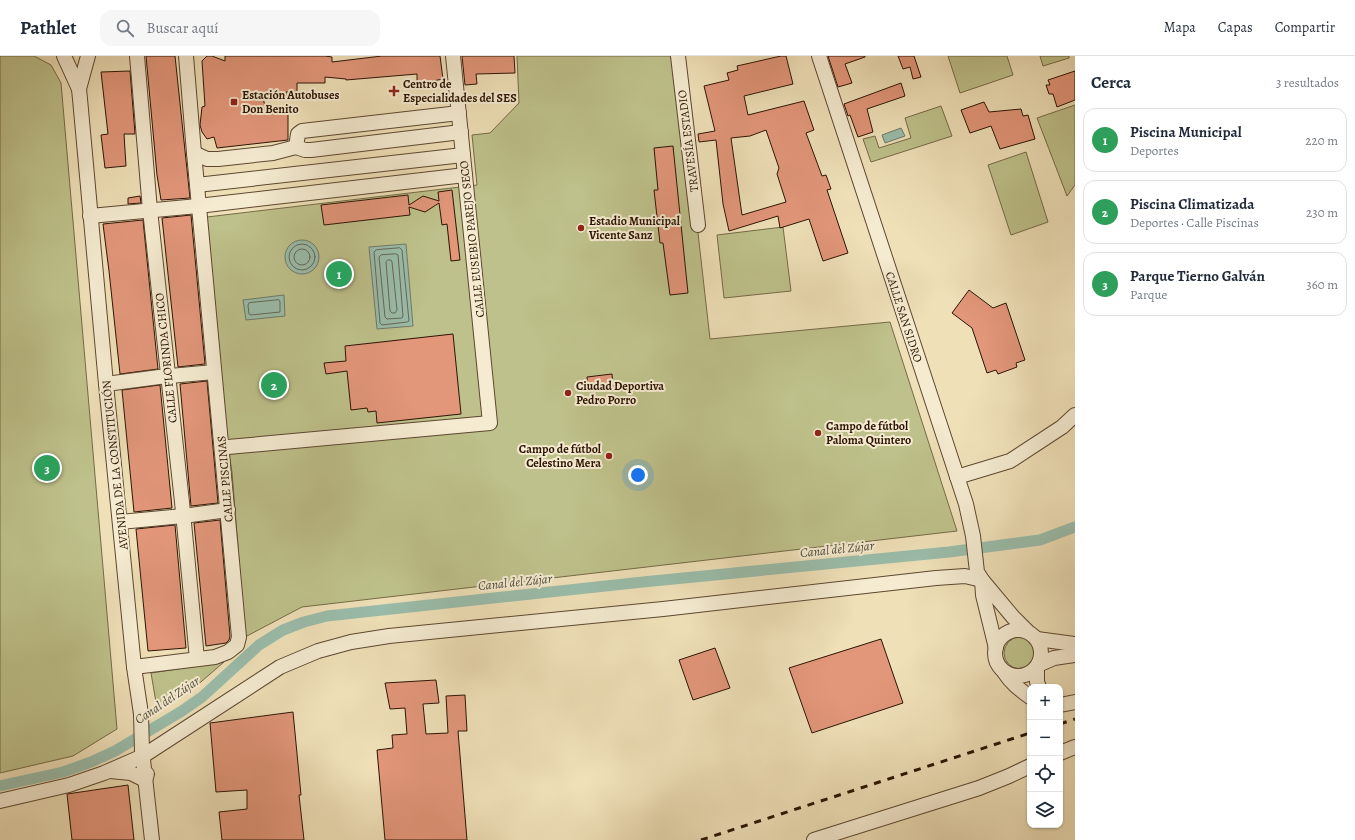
<!DOCTYPE html>
<html lang="es">
<head>
<meta charset="utf-8">
<style>
  body { margin:0; font-family:Alegreya,serif; background:#f6f6f7; color:#1f2937 }
  .controls { position:absolute; right:12px; bottom:12px; display:grid; overflow:hidden; border-radius:8px; box-shadow:0 1px 3px #0004 }
  .controls button { width:36px; height:36px; display:grid; place-items:center; padding:0; border:0; border-bottom:1px solid #e0e1e3; background:#fff; color:#1f2937; font:20px sans-serif }
  .you { position:absolute; left:638px; top:419px; width:14px; height:14px; margin:-10px; border:3px solid #fff; border-radius:50%; background:#1a73e8; box-shadow:0 0 0 6px #1a73e833 }
  .badge { display:grid; place-items:center; width:26px; height:26px; border-radius:50%; background:#8f2418; color:#fff; font-size:13px; font-weight:700 }
  .pin { position:absolute; translate:-50% -50%; border:2px solid #fff; box-shadow:0 1px 4px #0006 }
  .list { margin:0; padding:0; list-style:none }
  h2 { display:flex; justify-content:space-between; align-items:center; height:52px; margin:0; padding:0 16px; font-size:17px }
  h2 small { font-size:13px; font-weight:400; color:#747a83 }
  .list li { display:grid; grid-template-columns:26px 1fr auto; gap:12px; align-items:center; box-sizing:border-box; height:64px; margin:0 8px 8px; padding:0 8px; border:1px solid #e0e1e3; border-radius:12px }
  .list b { display:block; font-size:15px; white-space:nowrap }
  .list p { margin:0; font-size:13px; white-space:nowrap; color:#747a83 }
  .list em { font-size:13px; font-style:normal; color:#747a83 }
  .icon { flex:none; width:22px; height:22px; fill:none; stroke:currentColor; stroke-width:2; stroke-linecap:round; stroke-linejoin:round }
  .map { position:relative; flex:none; width:1075px; height:784px; overflow:hidden }
  header { display:flex; align-items:center; gap:24px; box-sizing:border-box; height:56px; padding:0 20px; background:#fff; border-bottom:1px solid #e0e1e3 }
  header strong { font-size:19px }
  nav { display:flex; gap:22px; margin-inline-start:auto; font-size:14px }
  .search { width:280px; height:36px; background:#f6f6f7; display:flex; align-items:center; gap:10px; box-sizing:border-box; padding:0 14px; border-radius:12px; color:#747a83; font-size:15px }
  main { display:flex }
  aside { flex:1; background:#fff }
  .map>svg:first-child { display:block }
</style>
</head>
<body>
<header>
<strong>Pathlet</strong>
<div class="search"><svg class="icon" aria-label="search" viewBox="0 0 24 24"><circle cx="10" cy="10" r="6"/><path d="M15 15l6 6"/></svg>Buscar aquí</div>
<nav><a>Mapa</a><a>Capas</a><a>Compartir</a></nav>
</header>
<main>
<div class="map">
<svg width="1075" height="784" viewBox="0 0 1075 784">
  <rect width="100%" height="100%" fill="#efe0b8"/>
  <filter id="stains"><feTurbulence type="fractalNoise" baseFrequency=".005" numOctaves="4"/><feColorMatrix values="0 0 0 0 .2 0 0 0 0 .09 0 0 0 0 .02 0 0 0 .5 -.17"/></filter>
  <radialGradient id="worn" r=".72"><stop offset=".6" stop-color="#630" stop-opacity="0"/><stop offset="1" stop-color="#630" stop-opacity=".3"/></radialGradient>
  <g fill="#bec18b" stroke="#756a47">
    <path d="M0,0h34l17,9 10,18 56,646 -44,27 -73,17z"/>
    <path d="M517,0h161l32,283 180,-17 67,209 -655,76 -57,30 -13,-165 -4,-25 -21,-230 270,-32 -5,-50 18,-2 29,-30z"/>
    <path d="M948,0h59l6,19 -53,18z"/>
    <path d="M1040,0h29v2l-26,8z"/>
    <path d="M1075,49v80l-8,11 -30,-78z"/>
    <path d="M941,50l11,30 -81,26 -8,-23 12,-3 4,12 32,-10 -6,-20z"/>
    <path d="M1026,96l22,70 -37,13 -23,-70z"/>
    <path d="M783,171l8,64 -67,7 -7,-63z"/>
    <circle cx="1020" cy="597" r="16"/>
    <path d="M224,606l-29,25 -38,21 -6,-35z"/>
  </g>
  <g fill="#9abdab" stroke="#6e7968">
    <path d="M901,72l4,8 -20,7 -3,-8z"/>
    <circle cx="302" cy="201" r="17"/>
    <path d="M406,188l7,82 -36,3 -8,-82z"/>
    <path d="M284,239l1,21 -39,4 -3,-20z"/>
  </g>
  <g fill="none" stroke-linecap="round" stroke-linejoin="round">
    <g stroke="#636857" stroke-width="1">
      <circle cx="302" cy="201" r="13"/>
      <path d="M400,192l2,2 7,71 -2,1 -25,3 -2,-2 -6,-71 2,-2z"/>
      <circle cx="302" cy="201" r="8"/>
      <path d="M396,198l2,1 5,61 -1,2 -15,1 -2,-2 -6,-60 2,-2z"/>
      <path d="M388,204h3l1,2 5,48 -2,3h-3l-2,-2 -4,-49z"/>
      <path d="M279,244l1,2v10l-29,3 -2,-1 -1,-9 1,-2z"/>
    </g>
    <path stroke="#9abdab" stroke-width="11" d="M0,730l63,-14 28,-10 24,-11 67,-40 20,-14 57,-52 24,-15 21,-8 23,-6 316,-34 306,-30 91,-12 35,-13"/>
  </g>
  <g fill="#e2967a" stroke="#2c1403" fill-rule="evenodd">
    <path d="M146,0h29l15,142 -29,2 -4,-25z"/>
    <path d="M207,0h5l13,5v-5h100l7,1v5l50,-6h58l3,23 -26,5v-10l-71,6v-1l-21,-2v6h-28v9h-11v4l-23,2 4,16 21,-2v28l-71,8 -3,-11 -7,2 -5,-7 -2,-7 2,-18 3,-1 -3,-45z"/>
    <path d="M462,0h52l1,17 -39,1 1,10 -12,1z"/>
    <path d="M781,0h5l7,28 -49,12 4,19 56,-14 10,29 -8,3 16,43 4,-1 5,14 -4,1 21,63 -25,8 -14,-42 -29,9 -2,-12 -49,15 -6,-27 -7,-64 -17,2 -1,-8 17,-3 -11,-45 25,-6 -2,-7 11,-3 -1,-4zM766,74l13,38 -2,6 9,28 -44,13 -11,-77 19,-2z"/>
    <path d="M828,0h37v1l-20,7 7,19 -14,4z"/>
    <path d="M898,0h16l7,21 -8,2 -3,-12 -7,2z"/>
    <path d="M130,15l5,63h-11l2,32 -21,2 -4,-33 7,-1 -7,-62z"/>
    <path d="M1075,15v29l-18,7 -4,-13h-4l-3,-9h4l-2,-5z"/>
    <path d="M901,27l4,13 -38,13 6,23 -15,5 -8,-22 -2,1 -4,-12z"/>
    <path d="M984,46l5,10 32,-3 2,7 5,-1 7,24 -35,10 -9,-23 -21,7 -9,-23z"/>
    <path d="M673,90l15,147 -18,2 -7,-52h-3l-6,-53h4l-4,-42z"/>
    <path d="M452,134l8,70 -9,1 -4,-37 -5,1 -3,-22 -14,9 -16,-5 1,8 -86,10 -3,-20 87,-10 1,10 14,-9 16,5 -1,-9z"/>
    <path d="M140,140l1,7 -13,1v-6z"/>
    <path d="M191,159l14,149 -27,3 -16,-149z"/>
    <path d="M143,164l15,149 -38,5 -11,-103 -6,-47z"/>
    <path d="M969,234l24,18 13,-5 19,57 -9,3 1,4 -19,7 -2,-4 -9,3 -15,-45 -20,-15z"/>
    <path d="M453,278l8,80 -84,9 -1,-12 -8,1 -1,-4 -16,2 -4,-39 -21,3 -2,-11 22,-2 -1,-15z"/>
    <path d="M612,318l1,13 -25,3 -1,-13z"/>
    <path d="M207,325l11,122 -27,3 -11,-122z"/>
    <path d="M160,329l12,123 -38,4 -12,-122z"/>
    <path d="M220,464l10,116 -1,4 -3,3 -20,3 -12,-123z"/>
    <path d="M175,469l11,123 -38,3 -12,-122z"/>
    <path d="M881,583l22,64 -91,30 -23,-65z"/>
    <path d="M715,592l15,40 -37,12 -14,-40z"/>
    <path d="M436,624l3,23 -16,1 3,30 22,-1 -2,-37 19,-1 2,36h-9l9,109h-82l-8,-90 16,-2 -1,-13 15,-1 -2,-26 -15,1 -5,-26z"/>
    <path d="M293,656l8,83h-2l5,45h-82l-3,-28 28,-3v-19l-31,2 -6,-69z"/>
    <path d="M128,729l6,55h-62l-5,-46z"/>
  </g>
  <g fill="none" stroke-linecap="round" stroke-linejoin="round">
    <defs>
      <g id="minor">
        <path d="M64,0l15,33 1,10 26,285 28,283 7,47 1,37 4,35 6,54"/>
        <path d="M137,0l13,154 32,292 15,157"/>
        <path d="M678,0l20,169"/>
        <path d="M819,0l147,448 7,32 4,36 5,8 31,37 14,14"/>
        <path d="M79,33l9,-33"/>
        <path d="M296,91l2,-13 4,-3 157,-18"/>
        <path d="M194,97l13,6h11l55,-6 23,-6 9,3h6l150,-18"/>
        <path d="M197,129l266,-30"/>
        <path d="M90,160l108,-10 267,-31"/>
        <path d="M106,328l53,-7 55,-5"/>
        <path d="M228,391l262,-24 -37,-367"/>
        <path d="M957,421l53,-16 52,-34 13,-12"/>
        <path d="M120,466l63,-6 45,-6"/>
        <path d="M982,524l1,15 13,53"/>
        <circle cx="1018" cy="597" r="23"/>
        <path d="M1037,583l38,5"/>
        <path d="M1038,609l16,-7 21,-3"/>
        <path d="M134,611l81,-10 13,-5 9,-7 2,-8 -45,-484 -8,-97"/>
        <path d="M1037,612v14l2,5"/>
        <path d="M1004,616c7,11 15,17 26,25"/>
        <path d="M1060,649l15,-3"/>
        <path d="M1060,697l15,-6"/>
        <path d="M110,715l21,2 14,7 2,-6"/>
        <path d="M0,745l69,-16 35,-12 39,-17 137,-89 38,-16 33,-9 38,-6 274,-27 273,-31 29,-2 17,4"/>
        <path d="M814,784l165,-52 30,-12 21,-10"/>
      </g>
    </defs>
    <use href="#minor" stroke="#5d4730" stroke-width="16"/>
    <use href="#minor" stroke="#f5ebd1" stroke-width="14"/>
    <g stroke="#2c1403" stroke-width="3" stroke-dasharray="7 7" stroke-linecap="butt">
      <path d="M1060,668l15,-5"/>
      <path d="M701,784l329,-107"/>
    </g>
  </g>
  <g fill="#8f2418" stroke="#f5ebd1" stroke-width="1.5">
    <path d="M392 29h4v4h4v4h-4v4h-4v-4h-4v-4h4z"/>
    <rect x="230" y="42" width="8" height="8" rx="2"/>
    <circle cx="581" cy="172" r="4"/>
    <circle cx="568" cy="337" r="4"/>
    <circle cx="818" cy="377" r="4"/>
    <circle cx="609" cy="400" r="4"/>
  </g>
  <g text-anchor="middle" dominant-baseline="central" stroke-width="4" stroke-linejoin="round" paint-order="stroke">
    <g font-size="12" font-weight="bold" fill="#2c1403" stroke="#f5ebd1" text-anchor="start">
      <text x="403" y="28">Centro de<tspan x="403" dy="14">Especialidades del SES</tspan></text>
      <text x="242" y="39">Estación Autobuses<tspan x="242" dy="14">Don Benito</tspan></text>
      <text x="589" y="165">Estadio Municipal<tspan x="589" dy="14">Vicente Sanz</tspan></text>
      <text x="576" y="330">Ciudad Deportiva<tspan x="576" dy="14">Pedro Porro</tspan></text>
      <text x="826" y="370">Campo de fútbol<tspan x="826" dy="14">Paloma Quintero</tspan></text>
      <text x="601" y="393" text-anchor="end">Campo de fútbol<tspan x="601" dy="14">Celestino Mera</tspan></text>
    </g>
    <g font-size="12" fill="#2c1403" stroke="#f5ebd1">
      <text transform="translate(688 85) rotate(-97)">TRAVESÍA ESTADIO</text>
      <text transform="translate(472 183) rotate(-96)">CALLE EUSEBIO PAREJO SECO</text>
      <text transform="translate(904 261) rotate(72)">CALLE SAN SIDRO</text>
      <text transform="translate(166 302) rotate(-96)">CALLE FLORINDA CHICO</text>
      <text transform="translate(115 409) rotate(-96)">AVENIDA DE LA CONSTITUCIÓN</text>
      <text transform="translate(225 423) rotate(-95)">CALLE PISCINAS</text>
    </g>
    <g font-size="13" font-style="italic" fill="#524f3e" stroke="#f5ebd1">
      <text transform="translate(837 493) rotate(-6)">Canal del Zújar</text>
      <text transform="translate(515 526) rotate(-6)">Canal del Zújar</text>
      <text transform="translate(167 644) rotate(-34)">Canal del Zújar</text>
    </g>
  </g>
  <rect width="100%" height="100%" filter="url(#stains)"/>
  <rect width="100%" height="100%" fill="url(#worn)"/>
</svg>
<div class="controls">
<button>+</button>
<button>−</button>
<button><svg class="icon" aria-label="locate" viewBox="0 0 24 24"><circle cx="12" cy="12" r="6"/><path d="M12 2v4M12 18v4M2 12h4M18 12h4"/></svg></button>
<button><svg class="icon" aria-label="layers" viewBox="0 0 24 24"><path d="M12 4l9 5-9 5-9-5zM3 14l9 5 9-5"/></svg></button>
</div>
<div class="you"></div>
<div class="pin badge" style="left:339px;top:218px;background:#2e9e5b">1</div>
<div class="pin badge" style="left:274px;top:329px;background:#2e9e5b">2</div>
<div class="pin badge" style="left:47px;top:412px;background:#2e9e5b">3</div>
</div>
<aside>
<h2>Cerca<small>3 resultados</small></h2>
<ul class="list">
<li><span class="badge" style="background:#2e9e5b">1</span><div><b>Piscina Municipal</b><p>Deportes</p></div><em>220 m</em></li>
<li><span class="badge" style="background:#2e9e5b">2</span><div><b>Piscina Climatizada</b><p>Deportes · Calle Piscinas</p></div><em>230 m</em></li>
<li><span class="badge" style="background:#2e9e5b">3</span><div><b>Parque Tierno Galván</b><p>Parque</p></div><em>360 m</em></li>
</ul>
</aside>
</main>
</body>
</html>
